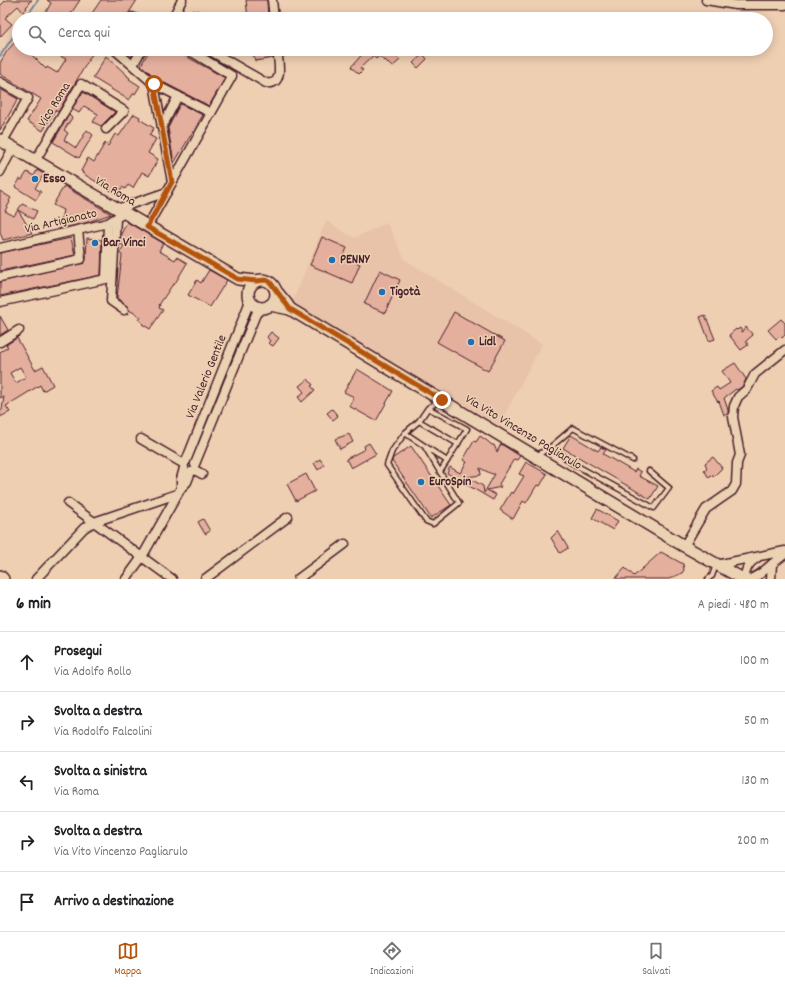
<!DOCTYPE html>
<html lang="it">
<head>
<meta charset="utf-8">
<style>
  body { margin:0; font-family:Dekko,sans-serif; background:#f2f2f2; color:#202124 }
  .stop { position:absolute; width:12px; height:12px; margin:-9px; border:3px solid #b45309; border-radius:50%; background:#fff }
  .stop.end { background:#b45309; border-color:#fff; box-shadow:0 1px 4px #0008 }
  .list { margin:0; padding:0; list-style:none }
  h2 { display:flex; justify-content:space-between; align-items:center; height:52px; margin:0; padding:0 16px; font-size:17px }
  h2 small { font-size:13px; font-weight:400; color:#757577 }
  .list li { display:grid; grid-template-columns:26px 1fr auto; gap:12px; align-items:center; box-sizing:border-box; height:60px; padding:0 16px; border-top:1px solid #e0e0e0 }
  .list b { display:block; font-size:15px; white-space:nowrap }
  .list p { margin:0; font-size:13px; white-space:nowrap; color:#757577 }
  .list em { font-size:13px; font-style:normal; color:#757577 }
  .icon { flex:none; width:22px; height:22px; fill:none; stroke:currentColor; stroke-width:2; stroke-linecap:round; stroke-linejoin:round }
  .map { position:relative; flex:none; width:785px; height:579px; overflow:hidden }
  .search { position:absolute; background:#fff; box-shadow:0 2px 10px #0003; left:12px; right:12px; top:12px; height:44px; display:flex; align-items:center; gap:10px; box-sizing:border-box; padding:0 14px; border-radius:22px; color:#757577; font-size:15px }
  .sheet { height:352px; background:#fff }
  nav { display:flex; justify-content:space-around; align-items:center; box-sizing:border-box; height:56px; border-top:1px solid #e0e0e0; background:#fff; font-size:11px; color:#757577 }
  nav a { display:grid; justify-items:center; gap:2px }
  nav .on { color:#b45309 }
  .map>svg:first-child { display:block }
</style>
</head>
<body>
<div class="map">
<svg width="785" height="579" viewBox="0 0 785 579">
  <rect width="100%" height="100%" fill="#eecfb2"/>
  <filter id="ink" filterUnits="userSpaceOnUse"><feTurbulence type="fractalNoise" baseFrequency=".025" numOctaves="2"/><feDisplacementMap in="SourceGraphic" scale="8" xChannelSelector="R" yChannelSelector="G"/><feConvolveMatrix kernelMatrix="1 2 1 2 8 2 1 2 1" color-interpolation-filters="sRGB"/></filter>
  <g filter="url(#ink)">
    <path fill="#e8c2a9" d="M326,221l28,17 33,-15 18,37 137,84 -43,81 -207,-122z"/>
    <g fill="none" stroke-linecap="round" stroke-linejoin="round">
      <g stroke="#72829e" stroke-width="2">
        <path d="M25,19l13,-19"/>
        <path d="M0,56l19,-28"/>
      </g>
    </g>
    <g fill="#e5af9e" stroke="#4a1f2b" fill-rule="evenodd">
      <path d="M6,0h26l-4,3 1,1 -3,3 1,1 -4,4 -5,-6 -13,12 7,6 -12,13v-31z"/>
      <path d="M47,0h33l-10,15 7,4h-35l9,-16z"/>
      <path d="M101,0h36l-12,19h-37z"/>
      <path d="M246,0h21l1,19h-20z"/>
      <path d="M193,10l3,2 1,-2 17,9h-26z"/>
      <path d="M15,42l4,3v4h5l10,8 12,12 1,-2 10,6 9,-14 -6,-3 4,-7h31l-37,63 -3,-2 -12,21 -16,-10 14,-22 -41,-25v-11l7,-12z"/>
      <path d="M122,49h14l-5,8z"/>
      <path d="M150,49h23l52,29 -16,28 -52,-27 -16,-14z"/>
      <path d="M251,49h21l1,9 -18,3 -1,-5h-2z"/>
      <path d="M367,49h21l12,11 -8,7 -7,-7 -1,1 -5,-5 -3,3 -3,-3 -13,12 3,2 -4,4 -8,-7z"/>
      <path d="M423,54l4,5 -9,9 -5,-5z"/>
      <path d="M106,56l21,19v1l3,2 -1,1 11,7 -5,8 -1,-1 -5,7 -36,-22z"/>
      <path d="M0,89l18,10 -18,31z"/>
      <path d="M83,92l32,20 -14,14 -8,-4 5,-8 -14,-8 -5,7 -7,-4z"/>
      <path d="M180,104l23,11 -29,48 -6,-35z"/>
      <path d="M134,114l6,3 -1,2 15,9 -5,7 7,4 -8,14 10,6 -9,17 -7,-4 -9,16 -5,-3 -3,4 -3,-2 -4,8 -36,-22 1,-1 -2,-1 7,-13 6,4 11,-19 3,3 7,-12 4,2z"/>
      <path d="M69,115l3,3 -8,12 4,3 -4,7 12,8 11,-18 6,5 -14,23 -26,-16z"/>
      <path d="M37,170l7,4 -9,14 6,4 -5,8 -21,-13 5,-8 2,1 5,-8 7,4z"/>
      <path d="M64,186l47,28 -26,9 -26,6 4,-19 -10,-5z"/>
      <path d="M0,191l11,7 -2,3 1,1 -5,9 9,5 4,-6 14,23 -29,7 -3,-8z"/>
      <path d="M22,204l15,7 -4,8 -15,-9z"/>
      <path d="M127,222l36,21 -4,8 16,9 2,-3 10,6 -13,22 -1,-1 -14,21h1l-1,3 4,2 -13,19 -8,-5 1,-1 -4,-3 2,-3 -12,-7 -2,-4 -10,-8 5,-43 -3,-2 5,-7 -4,-2 1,-10z"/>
      <path d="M322,237l25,11 -4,9 17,7 -8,19 -42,-18z"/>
      <path d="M71,238l4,17 -75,16v-18z"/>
      <path d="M87,238l15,2 -1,35 -101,21v-14l84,-19 2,-4z"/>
      <path d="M209,270l18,10 -17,27 -22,-12 9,-15 4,3z"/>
      <path d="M380,270l20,10 -15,33 -21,-9z"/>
      <path d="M454,312l51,29 -17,30 -51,-29z"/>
      <path d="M705,315l10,24 -6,2 -9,-24z"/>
      <path d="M0,316l8,14 -8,5z"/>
      <path d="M781,319l4,4v12l-3,3 -2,-2 -4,3 -8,-9z"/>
      <path d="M746,327l7,8 -7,6 2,4 -7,5 -12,-15 7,-6 1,1 3,-2 2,4z"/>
      <path d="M271,332l8,6 -6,8 -5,-3 2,-2 -3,-4z"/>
      <path d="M17,338l18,32 8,-4 10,19 -10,6 -3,-6 -34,21 4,6 -10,5v-6l2,-1 2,-14 -4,2v-46l8,-5 -2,-2zM20,367l6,10 -10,6 -6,-10z"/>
      <path d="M735,363l11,16 -3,7 -6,4 -1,-1 -12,9 4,12v4l-4,1 -5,-14 -1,1 -7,-11 6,-4 2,3 11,-7 -8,-12z"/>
      <path d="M357,369l36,22 -17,30 -27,-15 5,-9 -10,-5z"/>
      <path d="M308,379l5,6 -2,1 4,4 -13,12 -4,-5 6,-5 -5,-6z"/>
      <path d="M332,409l6,7 -5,4 -6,-7z"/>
      <path d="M349,434l4,8 -13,7 -5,-10z"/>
      <path d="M571,435l27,16 3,-4 2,1 3,2 -3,4 31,18 2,-3 5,3 -2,4 19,10 -8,13 -87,-51z"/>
      <path d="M480,436l6,4 6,5h2l3,7 4,-8 19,12 -3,4 -3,-1 -15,25 2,3 -14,3 9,5 -3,5 -46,-27 3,-6 10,6 7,-11 -4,-2 11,-19 2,1zM480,468l12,6h3l-11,19 -1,-7 -16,-9 14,-2z"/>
      <path d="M369,443l7,11 -25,14 -5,-9 19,-10 -1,-3z"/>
      <path d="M411,446l40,59 -20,13 -39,-57 1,-3z"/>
      <path d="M713,457l9,11 -9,9 -1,-2 -3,3 -5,-8 3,-2 -2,-5z"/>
      <path d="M320,459l4,6 -6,5 -4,-7z"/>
      <path d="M526,462l21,12 -7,12 -3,-1 -11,18 -3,-2 -10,18 -13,-9 11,-18 2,2 11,-18 -5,-2z"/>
      <path d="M306,474l9,17 -19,10 -9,-17z"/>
      <path d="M597,509l21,12 -5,9 -21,-12z"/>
      <path d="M203,519l7,12 -5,3 -7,-12z"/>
      <path d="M558,531l10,17 -8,5 -9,-15z"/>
      <path d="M661,552l22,12 1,6 -2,3 -13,6h-54l10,-11 9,8z"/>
    </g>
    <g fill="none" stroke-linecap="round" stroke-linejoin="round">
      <defs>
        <g id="lane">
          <path d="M428,408l39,21 -20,32 -42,-28 14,-12 9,-13 11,-7"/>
          <path d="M419,421l39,23"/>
          <path d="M405,433l-13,18 -5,14 39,56 7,3 26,-21 -19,-31 7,-11"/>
          <path d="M552,446l18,16 84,46 15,-20 -20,-17"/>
          <path d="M425,447l15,25"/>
          <path d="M536,456l16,-10 21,-18 60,32"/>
          <path d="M708,579l4,-3 4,-11"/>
        </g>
        <g id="street">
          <path d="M272,0l2,19"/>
          <path d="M706,0l30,5h49"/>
          <path d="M132,17l5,2"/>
          <path d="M172,19l10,-19"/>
          <path d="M114,49l40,35 57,29"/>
          <path d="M207,49l59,34c19,3 12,-22 11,-34"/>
          <path d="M133,65l9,-16"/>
          <path d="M0,82l28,16 -25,43"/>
          <path d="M154,84l18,98"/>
          <path d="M162,127l16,-31"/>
          <path d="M35,161l46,-77 43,27 -18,18"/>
          <path d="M0,172l13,-24"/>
          <path d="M117,209l50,-17"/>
          <path d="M116,219l-5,82 13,9"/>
          <path d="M147,227l85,-151 -45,-27"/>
          <path d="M0,248l108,-25 16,-10"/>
          <path d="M0,277l81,-18 -3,-29"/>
          <path d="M0,302l106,-23 2,-56"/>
          <path d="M0,342l19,-12"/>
          <path d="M141,439l43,25"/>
          <path d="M186,461l64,-160"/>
          <path d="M195,464l61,-150 6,-6"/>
          <path d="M184,468l-3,11v9l6,-6 4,-10"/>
          <path d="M195,470l7,4"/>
          <path d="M68,503l104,76"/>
          <path d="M684,546l22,-37 26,-18 4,-7 1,-21 3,-8 -7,-38 1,-11 4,-9 9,-8 8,-15 30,-24"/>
          <path d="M716,565l69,-14"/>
          <path d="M36,579l48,-51 10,-6 83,-28"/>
          <path d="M126,579l16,-22 39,-69"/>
          <path d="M205,579l83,-62"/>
          <path d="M298,579l47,-35"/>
          <path d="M744,579c2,-10 4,-16 13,-21"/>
          <path d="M751,579l9,-5 12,-10"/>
          <path d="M771,579l1,-15 13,-10"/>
        </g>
        <g id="secondary">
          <path d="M0,140l238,139 18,2"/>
          <circle cx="262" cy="294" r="14"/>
          <path d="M270,305l20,4 -4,-6 -10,-12"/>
          <path d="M290,309l394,237 59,33"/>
          <path d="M0,576l3,3"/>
        </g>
      </defs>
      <use href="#lane" stroke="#4a1f2b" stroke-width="7"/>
      <use href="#street" stroke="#4a1f2b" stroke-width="11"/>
      <use href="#secondary" stroke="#4a1f2b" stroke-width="14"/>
      <use href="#lane" stroke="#ebd2b3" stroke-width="4"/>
      <use href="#street" stroke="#ebd2b3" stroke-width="8"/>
      <use href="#secondary" stroke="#ebd2b3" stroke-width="11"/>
    </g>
  </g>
  <g fill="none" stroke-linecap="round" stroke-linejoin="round" filter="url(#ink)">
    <path stroke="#b45309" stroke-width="5" d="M154,84l18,98 -25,45 91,52 18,2 10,-1 4,2 20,27 152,91"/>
  </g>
  <g fill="#1f6fb2" stroke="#ebd2b3" stroke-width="1.5">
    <circle cx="35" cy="179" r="4"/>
    <circle cx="95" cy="243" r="4"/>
    <circle cx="332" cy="260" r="4"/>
    <circle cx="382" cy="292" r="4"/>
    <circle cx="471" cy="342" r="4"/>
    <circle cx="421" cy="482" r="4"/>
  </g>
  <g text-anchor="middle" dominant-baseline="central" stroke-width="3" stroke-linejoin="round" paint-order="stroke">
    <g font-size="13" fill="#4a1f2b" stroke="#ebd2b3">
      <text transform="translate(55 105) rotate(-58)">Vico Roma</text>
      <text transform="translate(115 192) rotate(31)">Via Roma</text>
      <text transform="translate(61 222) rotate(-13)">Via Artigianato</text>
      <text transform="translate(207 377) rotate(-68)">Via Valerio Gentile</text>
      <text transform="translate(523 433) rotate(31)">Via Vito Vincenzo Pagliarulo</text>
    </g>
    <g font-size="13" font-weight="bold" fill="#4a1f2b" stroke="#ebd2b3" text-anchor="start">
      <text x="43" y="179">Esso</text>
      <text x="103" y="243">Bar Vinci</text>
      <text x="340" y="260">PENNY</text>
      <text x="390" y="292">Tigotà</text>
      <text x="479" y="342">Lidl</text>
      <text x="429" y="482">EuroSpin</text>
    </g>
  </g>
</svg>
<div class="stop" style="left:154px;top:84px"></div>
<div class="stop end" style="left:442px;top:400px"></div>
<div class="search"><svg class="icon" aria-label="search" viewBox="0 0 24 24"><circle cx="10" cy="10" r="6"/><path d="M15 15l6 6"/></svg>Cerca qui</div>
</div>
<section class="sheet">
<h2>6 min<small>A piedi · 480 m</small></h2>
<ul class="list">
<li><svg class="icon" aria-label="ahead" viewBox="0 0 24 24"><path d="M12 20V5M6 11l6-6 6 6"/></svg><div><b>Prosegui</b><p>Via Adolfo Rollo</p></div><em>100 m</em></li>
<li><svg class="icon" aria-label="right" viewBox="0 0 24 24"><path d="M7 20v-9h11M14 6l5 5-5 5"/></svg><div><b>Svolta a destra</b><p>Via Rodolfo Falcolini</p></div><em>50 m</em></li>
<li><svg class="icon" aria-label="left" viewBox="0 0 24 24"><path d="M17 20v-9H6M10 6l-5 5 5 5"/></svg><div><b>Svolta a sinistra</b><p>Via Roma</p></div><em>130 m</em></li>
<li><svg class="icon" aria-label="right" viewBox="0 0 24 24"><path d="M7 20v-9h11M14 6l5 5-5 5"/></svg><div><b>Svolta a destra</b><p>Via Vito Vincenzo Pagliarulo</p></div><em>200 m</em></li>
<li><svg class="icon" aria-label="arrive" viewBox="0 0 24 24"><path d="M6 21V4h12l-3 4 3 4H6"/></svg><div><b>Arrivo a destinazione</b></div></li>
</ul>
</section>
<nav>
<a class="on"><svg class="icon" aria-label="map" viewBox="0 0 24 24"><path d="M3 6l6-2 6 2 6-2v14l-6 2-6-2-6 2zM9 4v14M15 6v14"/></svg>Mappa</a>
<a><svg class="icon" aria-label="directions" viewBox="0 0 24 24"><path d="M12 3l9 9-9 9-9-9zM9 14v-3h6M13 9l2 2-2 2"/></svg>Indicazioni</a>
<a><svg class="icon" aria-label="saved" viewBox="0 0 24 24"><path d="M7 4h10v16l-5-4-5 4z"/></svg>Salvati</a>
</nav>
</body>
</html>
